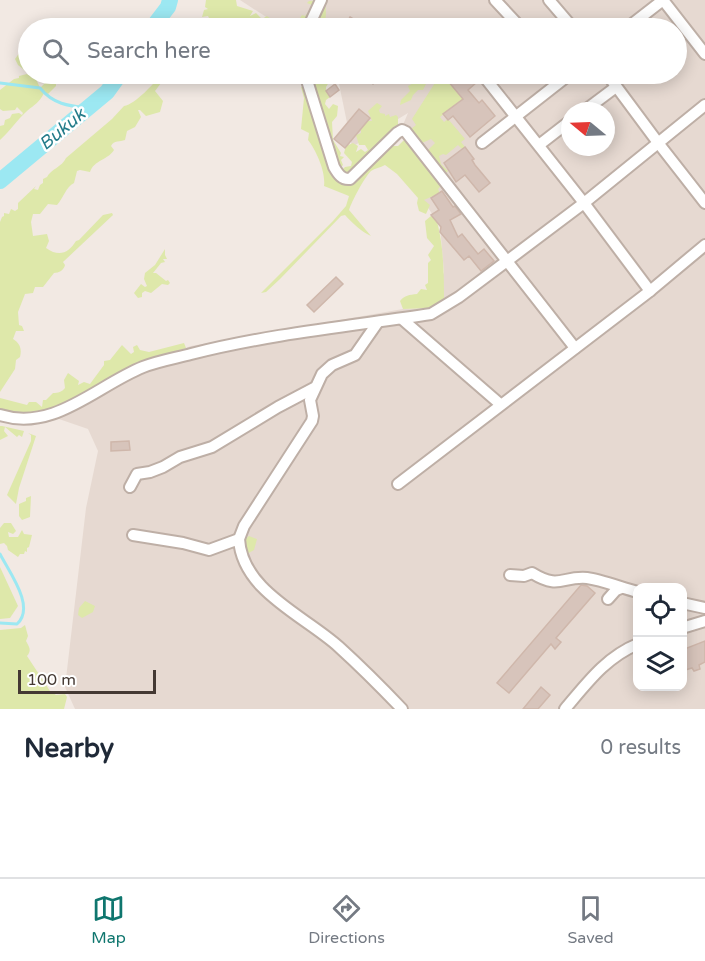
<!DOCTYPE html>
<html lang="en">
<head>
<meta charset="utf-8">
<style>
  body { margin:0; font-family:"Varela Round",sans-serif; background:#f6f6f7; color:#1f2937 }
  .controls { position:absolute; right:18px; bottom:18px; display:grid; overflow:hidden; border-radius:12px; box-shadow:0 3px 15px #0003 }
  .controls button { width:54px; height:54px; display:grid; place-items:center; padding:0; border:0; border-bottom:2px solid #e0e1e3; background:#fff; color:#1f2937; font:30px sans-serif }
  .compass { position:absolute; left:561px; top:102px; width:54px; height:54px; border-radius:50%; background:#fff; box-shadow:0 3px 15px #0003; rotate:289deg }
  .scale { position:absolute; left:18px; bottom:15px; width:138px; box-sizing:border-box; padding-left:6px; border:3px solid #443933; border-top:0; font-size:16px; line-height:21px; white-space:nowrap; color:#443933; -webkit-text-stroke:4px #fff; paint-order:stroke }
  .list { margin:0; padding:0; list-style:none }
  h2 { display:flex; justify-content:space-between; align-items:center; height:78px; margin:0; padding:0 24px; font-size:26px }
  h2 small { font-size:20px; font-weight:400; color:#747a83 }
  .icon { flex:none; width:33px; height:33px; fill:none; stroke:currentColor; stroke-width:2; stroke-linecap:round; stroke-linejoin:round }
  .map { position:relative; flex:none; width:705px; height:709px; overflow:hidden }
  .search { position:absolute; background:#fff; box-shadow:0 3px 15px #0003; left:18px; right:18px; top:18px; height:66px; display:flex; align-items:center; gap:15px; box-sizing:border-box; padding:0 21px; border-radius:33px; color:#747a83; font-size:22px }
  .sheet { height:168px; background:#fff }
  nav { display:flex; justify-content:space-around; align-items:center; box-sizing:border-box; height:84px; border-top:2px solid #e0e1e3; background:#fff; font-size:16px; color:#747a83 }
  nav a { display:grid; justify-items:center; gap:3px }
  nav .on { color:#0f766e }
  .map>svg:first-child { display:block }
</style>
</head>
<body>
<div class="map">
<svg width="705" height="709" viewBox="0 0 705 709">
  <rect width="100%" height="100%" fill="#f2e9e3"/>
  <path fill="#e6d9d1" fill-rule="evenodd" d="M240,0h465v709h-630l-10,-22 21,-179 12,-57 -10,-22 -29,-10 -6,-4v-8l35,-16 36,-21 67,-24 212,-37 28,-1 13,-36 -4,-46 -17,-26 17,-8 -3,-3 4,-3 -42,-52 9,-21 -56,34 -15,-73h339v-46h-393zM570,111h36v36h-36zM638,588h44v98h-44z"/>
  <g fill="#dee8aa">
    <path d="M206,0h30l1,6 16,5 -3,5 6,-3 6,6 5,-3 4,3h7l5,6 13,-1 6,-9 3,1 4,-5 3,1 2,-6 -7,-3 2,-2 16,-1c1,9 2,18 -2,28h-92l-13,-2 -2,2h-26l5,-1v-4h3l1,-3 10,-2 -1,-2 -6,1 2,-7 4,-1 -3,-2z"/>
    <path d="M28,51v22l-10,-8 -3,-6 5,-7z"/>
    <path d="M27,74l9,5 4,9 5,-5 9,-3 2,1v5l-8,8 -4,-1c-4,9 -10,12 -17,18 -10,9 -17,20 -27,29v-14l4,-1 1,-5 5,-2 2,-4 7,-1 3,2 1,-2 -6,-6 -2,3 -12,1 -3,-2v-19l14,-11 5,-1v-2z"/>
    <path d="M162,74h11l-2,6 -7,-1 -9,12 8,10 -3,11 -14,4 -6,-6h-2l3,7 -6,10 -8,4 -2,9c-5,2 -11,0 -14,6l3,4c-6,10 -20,10 -24,22l-10,-2 -3,1 -3,12c-8,4 -10,14 -17,22l-9,-1 -8,10h-7l-2,8 2,14 14,-2 2,7 -3,7c14,10 23,4 30,-7l3,-1 24,-25 9,-2 1,2 -50,47 2,3c-1,5 -6,8 -11,8l-11,14h-8l-2,6 -8,1 -7,18 1,13 3,1 2,5h-8l-3,8c7,4 9,10 7,18l-4,3 -1,9 -15,23v-170l2,-5 2,-1v-3l5,1 2,-5 4,2 3,-2v-6l18,-17 -2,3 4,1 2,-5 3,-2v-4l4,-2c4,-8 15,-10 19,-19l46,-39 12,-13c12,-2 30,-23 38,-32z"/>
    <path d="M294,74h29l1,5v-5h6l3,5c-7,7 -10,8 -3,18l-4,3 -1,4 4,5 4,-5 5,2 -1,10 -5,6 1,18 8,13 -1,3 4,1 -3,3 2,5 -3,3 2,2 3,-3 6,-1 1,-4 -8,-9 2,-7 7,-3 5,3 -2,6 5,-3 4,3 3,-2 -3,-5h-6l-3,-10 5,-2v-5l7,-7h4l-4,-10 9,-8 5,3 -3,4 1,3 5,1v2l4,-2 1,3 6,-2 2,2v8l-4,2 3,4 -6,15h7l6,-6 37,46 -3,3 2,4 -16,7 6,5 -4,9 -7,-3 -2,-8 1,-5 -21,-24 -12,-9c-5,3 -10,3 -14,6 -7,7 -19,30 -22,39l22,26c-9,-4 -19,-13 -26,-21l-4,1 -61,63 -14,13 -5,1 72,-72 13,-15 3,-10 -25,-10c2,-14 -8,-36 -16,-46l1,-7 -8,-4 3,-31 -3,-11h2l1,-3 -7,-1z"/>
    <path d="M425,74h8l1,7 -2,2 -6,1 -3,6h-5l-5,5 -2,5 -11,5 1,-5 9,-9 -2,-5 14,-8z"/>
    <path d="M435,74h7l21,25 -23,18 4,5 4,-3 17,20 -4,3 4,5 -3,2 -4,-4 -12,10 -3,-1 -4,2 2,8 7,7 -2,2 -18,-23 7,-7 -4,-4 -9,4 -11,-14 5,-4 -4,-6 28,-44z"/>
    <path d="M431,216l5,2c8,27 8,56 8,86l-13,4 -28,1 -3,-8c5,-6 9,-6 17,-7l4,-5 6,1 -2,-5 3,-2v-20l3,-3 -3,-5 6,-9 -7,-8 -2,-17z"/>
    <path d="M165,249v6l2,4h-4l2,3 -4,1 -8,10h3l10,8 2,-1 2,3 -2,2 -6,-1 -11,9 -6,-2 -3,2v4l-4,1 -4,-5 7,-9 4,3 2,-1 -3,-7 1,-6 10,-8z"/>
    <path d="M184,343l2,5c-20,7 -42,13 -62,22 -40,18 -78,58 -124,39v-11l27,7 2,-3h7l6,5 1,-7h3l7,-7c5,0 9,-1 12,-5l-1,-8 4,-7 11,8 -1,4 6,-3 6,2 14,-19v-4l6,-1 12,-15 9,9 3,-2 -1,-5 4,-2 3,5 9,2z"/>
    <path d="M0,426h2l22,5 -2,6 -3,-2 -2,2 -12,-10 -1,4 4,5 -8,4z"/>
    <path d="M28,433l8,3 -17,52 -3,16 -9,-9 24,-54v-6z"/>
    <path d="M31,496l-1,21 -8,3 -3,-4v-12l7,-3v-3z"/>
    <path d="M4,523h7l5,8 -3,3 -5,-2 1,5h9l4,-7 2,4 8,1 -3,12 -2,1v4l-2,-1 -1,3h-4l-2,3 -10,-7 -1,-4 -3,-3 -4,1v-16z"/>
    <path d="M249,536l8,3 -3,11 -7,4 -3,-14z"/>
    <path d="M0,567l18,39 -8,12 -10,1z"/>
    <path d="M85,601l10,5 -2,6 -11,6 -4,-3 1,-7z"/>
    <path d="M25,625l3,11 -2,5c3,6 6,9 1,15l23,35 6,4 9,-1 2,3 -3,12h-64v-79l21,-2z"/>
  </g>
  <g fill="none" stroke-linecap="round" stroke-linejoin="round">
    <g stroke="#9ce8f2" stroke-width="3">
      <path d="M0,83l40,5c13,16 28,18 48,20"/>
      <path d="M0,554c9,18 36,53 17,70l-17,-1"/>
    </g>
    <g stroke="#9ce8f2" stroke-width="16">
      <path d="M152,28l16,-21 2,-7"/>
      <path d="M0,181l107,-89 13,-18"/>
    </g>
  </g>
  <g fill="#d7c4bb" stroke="#cfb7ab" stroke-width="1.5">
    <path d="M350,17l10,6 -3,5 -11,-4z"/>
    <path d="M367,74h13l-7,10 -9,-6z"/>
    <path d="M447,74h28l3,7 -10,9 11,13 3,-3 13,16 -25,21 -17,-21 -5,4 -5,-6 20,-15 -15,-18 4,-4z"/>
    <path d="M335,84l4,6 -9,7 -4,-6z"/>
    <path d="M359,109l11,9 -25,30 -11,-9z"/>
    <path d="M465,147l9,12 -2,1 3,5 15,18 -11,9 -14,-17 -9,7 -12,-19z"/>
    <path d="M442,191l11,16 2,-1 6,8 -11,6 8,17 4,-3 16,20 6,-5 10,12 -13,10 -12,-15 -5,4 -24,-28 1,-5 -10,-12 8,-5 -8,-12z"/>
    <path d="M336,277l7,7 -29,28 -7,-7z"/>
    <path d="M129,441l1,9 -19,1v-9z"/>
    <path d="M581,585l6,1 8,7 -39,45 5,4 -6,7 -4,-5 -42,49 -12,-10z"/>
    <path d="M705,641v21l-6,3 1,4 -6,2 -2,-3 -10,3v-21z"/>
    <path d="M541,687l9,8 -12,14h-15z"/>
  </g>
  <g fill="none" stroke-linecap="round" stroke-linejoin="round">
    <defs>
      <g id="minor">
        <path d="M495,0l26,28"/>
        <path d="M549,0l24,28"/>
        <path d="M663,0l42,54"/>
        <path d="M308,28l13,-28"/>
        <path d="M627,28l36,-28"/>
        <path d="M305,74l29,93c4,7 8,13 16,12l47,-46 5,-3 4,2 169,216"/>
        <path d="M482,74l102,129 66,88"/>
        <path d="M607,74l52,70 46,59"/>
        <path d="M584,111l32,-24"/>
        <path d="M482,143l88,-69"/>
        <path d="M539,145l31,-24"/>
        <path d="M402,319l98,85"/>
        <path d="M0,415c54,17 96,-29 143,-48 15,-6 33,-9 48,-13 78,-20 160,-28 240,-40l28,-17 125,-94 121,-98"/>
        <path d="M398,484l252,-193 55,-46"/>
        <path d="M130,487l7,-13 13,-2 13,-5 17,-10 32,-10 66,-40 36,-19"/>
        <path d="M133,535l50,8 26,7 30,-11c3,52 66,77 100,108 22,20 43,41 63,62"/>
        <path d="M239,539l5,-13 68,-105 1,-5 -3,-16 12,-26 10,-9 23,-10 23,-33"/>
        <path d="M510,575l14,1 8,-3c28,17 29,3 55,5 15,2 35,10 51,14"/>
        <path d="M608,599l8,-9 5,-2"/>
        <path d="M682,603l23,5"/>
        <path d="M682,628l23,-7"/>
        <path d="M565,709c22,-26 41,-52 73,-65"/>
      </g>
    </defs>
    <use href="#minor" stroke="#beafa6" stroke-width="14"/>
    <use href="#minor" stroke="#fff" stroke-width="10"/>
  </g>
  <g text-anchor="middle" dominant-baseline="central" stroke-width="5" stroke-linejoin="round" paint-order="stroke">
    <g font-size="18" font-style="italic" fill="#247c8a" stroke="#fff">
      <text transform="translate(62 129) rotate(-40)">Bukuk</text>
    </g>
  </g>
</svg>
<div class="controls">
<button><svg class="icon" aria-label="locate" viewBox="0 0 24 24"><circle cx="12" cy="12" r="6"/><path d="M12 2v4M12 18v4M2 12h4M18 12h4"/></svg></button>
<button><svg class="icon" aria-label="layers" viewBox="0 0 24 24"><path d="M12 4l9 5-9 5-9-5zM3 14l9 5 9-5"/></svg></button>
</div>
<svg class="compass" viewBox="-18 -18 36 36"><path d="M0-13l5 13h-10z" fill="#e53935"/><path d="M0 13l5-13h-10z" fill="#747a83"/></svg>
<div class="scale">100 m</div>
<div class="search"><svg class="icon" aria-label="search" viewBox="0 0 24 24"><circle cx="10" cy="10" r="6"/><path d="M15 15l6 6"/></svg>Search here</div>
</div>
<section class="sheet">
<h2>Nearby<small>0 results</small></h2>
<ul class="list">
</ul>
</section>
<nav>
<a class="on"><svg class="icon" aria-label="map" viewBox="0 0 24 24"><path d="M3 6l6-2 6 2 6-2v14l-6 2-6-2-6 2zM9 4v14M15 6v14"/></svg>Map</a>
<a><svg class="icon" aria-label="directions" viewBox="0 0 24 24"><path d="M12 3l9 9-9 9-9-9zM9 14v-3h6M13 9l2 2-2 2"/></svg>Directions</a>
<a><svg class="icon" aria-label="saved" viewBox="0 0 24 24"><path d="M7 4h10v16l-5-4-5 4z"/></svg>Saved</a>
</nav>
</body>
</html>
